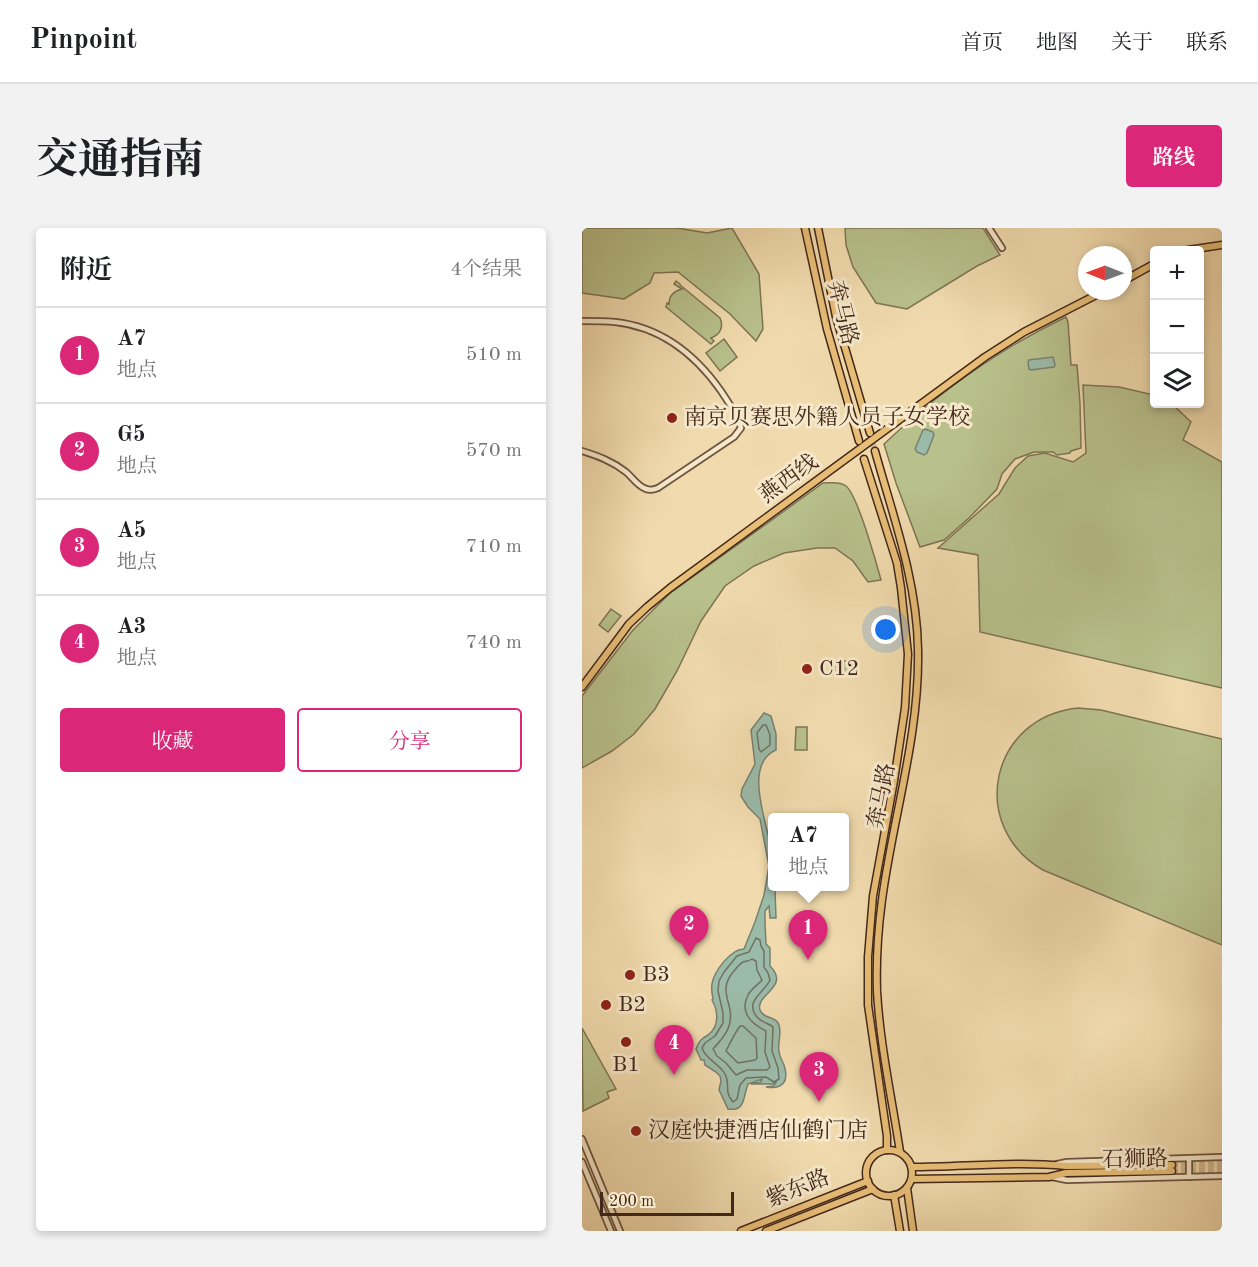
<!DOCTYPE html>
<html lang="zh">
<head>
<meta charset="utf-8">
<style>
  body { margin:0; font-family:"Old Standard TT","Noto Serif SC",serif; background:#f2f2f2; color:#202124 }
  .controls { position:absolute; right:18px; top:18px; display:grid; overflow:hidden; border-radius:6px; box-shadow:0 3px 9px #0003 }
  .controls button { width:54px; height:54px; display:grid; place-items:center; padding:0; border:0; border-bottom:2px solid #e0e0e0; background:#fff; color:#202124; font:30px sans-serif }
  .compass { position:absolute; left:496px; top:18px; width:54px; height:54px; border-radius:50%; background:#fff; box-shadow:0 3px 9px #0003; rotate:271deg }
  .scale { position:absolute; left:18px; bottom:15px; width:134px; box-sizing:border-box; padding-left:6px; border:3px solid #43281b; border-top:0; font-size:16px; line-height:21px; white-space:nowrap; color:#43281b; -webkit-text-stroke:4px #f6e8ca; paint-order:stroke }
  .you { position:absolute; left:304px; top:402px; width:21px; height:21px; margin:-15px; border:4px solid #fff; border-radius:50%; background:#1a73e8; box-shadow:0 0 0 9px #1a73e833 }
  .badge { display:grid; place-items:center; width:39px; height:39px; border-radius:50%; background:#db2777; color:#fff; font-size:20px; font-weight:700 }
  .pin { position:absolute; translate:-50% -50px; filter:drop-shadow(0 2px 3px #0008) }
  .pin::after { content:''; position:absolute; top:32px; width:21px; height:18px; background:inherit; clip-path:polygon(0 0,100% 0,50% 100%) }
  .popup { position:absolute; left:186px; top:585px; width:81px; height:78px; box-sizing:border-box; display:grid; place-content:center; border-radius:6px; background:#fff; filter:drop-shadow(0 2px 4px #0005); font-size:20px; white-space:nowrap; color:#757577 }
  .popup b { font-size:22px; color:#202124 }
  .popup::after { content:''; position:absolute; left:50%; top:100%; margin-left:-12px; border:12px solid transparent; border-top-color:#fff }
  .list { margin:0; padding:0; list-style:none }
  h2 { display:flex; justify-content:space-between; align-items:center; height:78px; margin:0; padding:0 24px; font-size:26px }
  h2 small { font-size:20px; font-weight:400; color:#757577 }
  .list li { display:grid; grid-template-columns:39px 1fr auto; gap:18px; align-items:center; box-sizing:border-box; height:96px; padding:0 24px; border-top:2px solid #e0e0e0 }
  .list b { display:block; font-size:22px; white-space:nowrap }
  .list p { margin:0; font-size:20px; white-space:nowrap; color:#757577 }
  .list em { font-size:20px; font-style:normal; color:#757577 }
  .actions { display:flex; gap:12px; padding:18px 24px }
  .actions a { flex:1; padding:14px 0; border:2px solid #db2777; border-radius:6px; text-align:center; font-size:21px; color:#db2777 }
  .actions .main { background:#db2777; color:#fff }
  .icon { flex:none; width:33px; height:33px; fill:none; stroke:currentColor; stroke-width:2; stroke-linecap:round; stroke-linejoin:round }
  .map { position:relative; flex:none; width:640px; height:1003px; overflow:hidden; border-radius:6px }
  header { display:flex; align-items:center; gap:36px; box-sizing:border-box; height:84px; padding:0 30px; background:#fff; border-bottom:2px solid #e0e0e0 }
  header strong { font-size:28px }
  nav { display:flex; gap:33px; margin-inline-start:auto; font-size:21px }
  .intro { display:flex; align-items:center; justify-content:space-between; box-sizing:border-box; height:144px; padding:0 36px }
  h1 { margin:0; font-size:42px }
  .button { padding:15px 27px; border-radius:6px; background:#db2777; color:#fff; font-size:21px; font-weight:700 }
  main { display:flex; gap:36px; padding:0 36px }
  aside { flex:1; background:#fff; border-radius:6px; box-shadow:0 3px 9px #0003 }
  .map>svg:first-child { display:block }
</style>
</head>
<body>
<header>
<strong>Pinpoint</strong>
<nav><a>首页</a><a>地图</a><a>关于</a><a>联系</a></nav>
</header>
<div class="intro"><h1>交通指南</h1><a class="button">路线</a></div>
<main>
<aside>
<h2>附近<small>4个结果</small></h2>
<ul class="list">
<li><span class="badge">1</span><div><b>A7</b><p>地点</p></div><em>510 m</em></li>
<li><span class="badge">2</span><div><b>G5</b><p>地点</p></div><em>570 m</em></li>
<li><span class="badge">3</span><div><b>A5</b><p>地点</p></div><em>710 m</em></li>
<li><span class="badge">4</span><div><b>A3</b><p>地点</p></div><em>740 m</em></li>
</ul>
<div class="actions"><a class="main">收藏</a><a>分享</a></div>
</aside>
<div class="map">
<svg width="640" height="1003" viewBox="0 0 640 1003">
  <rect width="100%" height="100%" fill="#f1dbae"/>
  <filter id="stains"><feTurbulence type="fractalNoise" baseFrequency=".00333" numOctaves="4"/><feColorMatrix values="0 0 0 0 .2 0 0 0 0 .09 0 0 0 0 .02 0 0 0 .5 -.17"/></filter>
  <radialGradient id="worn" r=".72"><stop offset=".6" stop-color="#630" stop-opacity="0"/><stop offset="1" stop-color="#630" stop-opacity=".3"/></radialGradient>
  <g fill="#b8c18c" stroke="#7e7454" stroke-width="1.5">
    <path d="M0,0h95l30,5 25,-5 27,46 4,55 -7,12 -26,-27 -52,-42 -24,1 -4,10 -26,16 -42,-6z"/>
    <path d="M263,0h138l17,27 -23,11 -70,43 -31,-6 -23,-36 -7,-22z"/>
    <path d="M94,53l4,3v1l40,33c4,9 0,17 -9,20l3,3 -3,3 -45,-37 1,-4 2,1c0,-9 5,-13 13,-15l-8,-5z"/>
    <path d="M484,89l2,5 3,43h6l3,38 1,45 -10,3 -1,2 -13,2 -4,-3h-19l-19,7 -13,15 -5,15 -28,29 -25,22 -24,7 -24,-64 -12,-39c55,-52 113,-94 182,-127z"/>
    <path d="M142,111l13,18 -17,14 -14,-18z"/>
    <path d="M501,157l36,2 35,8v9h18l19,18 -8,18 39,22v226l-242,-56 -2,-77 -40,-7 61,-54 16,-26 13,-12 17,-3 28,9 13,-9z"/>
    <path d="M241,255c7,0 17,-2 23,3 12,10 30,76 35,94l-13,2 -15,-21 -18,-13h-18l-33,5 -30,13 -29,20 -24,35 -24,50 -22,38 -21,25 -22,17 -30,17v-72l51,-66 36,-36z"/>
    <path d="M29,381l10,7 -13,16 -9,-7z"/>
    <rect x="251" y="433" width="24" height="14"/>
    <path d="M496,480l23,2 121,29v206l-179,-75c-76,-44 -53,-153 35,-162z"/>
    <path d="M214,499h11v23h-12z"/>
    <path d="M0,800l34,61 -9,3 2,6 -26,13z"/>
  </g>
  <g fill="#9bbba9" stroke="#788070" stroke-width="1.5">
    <path d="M471,129l2,8 -1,2 -23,3 -2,-1 -1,-7 1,-2z"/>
    <path d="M343,201l8,3 1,3 -7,18 -3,2 -7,-3 -2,-3 8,-19z"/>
    <path d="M182,485l7,3 5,18v16c-34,14 -8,76 -4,102 1,12 -1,25 -1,38h4l1,28h-6l-1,-12 -4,5v12l1,21 4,4v18c21,21 -15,28 -10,44 3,9 14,6 18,13 5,8 -1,20 1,28 0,5 3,9 5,14 5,15 0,25 -18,22l7,-1 3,-3v-1l-4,2h-21l10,-2 1,-3 -14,5c-5,12 -2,28 -20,25l-9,-19 2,-9 -1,-5 -4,-4 -11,-7 -1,-5h-3l-5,-11c3,-8 5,-10 12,-14 12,-9 10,-24 4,-35l1,-1c-1,-5 -2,-10 -1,-15 2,-13 19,-35 32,-35l11,-27 9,-27 5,-29 -9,-47 -12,-12 -7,-11 1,-7 13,-25 -4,-34z"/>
  </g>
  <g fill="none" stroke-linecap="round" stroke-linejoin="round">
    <g stroke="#6f7262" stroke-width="1.5">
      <path d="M184,497l4,10v10l-9,7 -2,-3 -2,-16 6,-8z"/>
      <path d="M174,710l4,2 1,6 3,5v16l4,6 2,7c-6,13 -26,21 -13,37 5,6 12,6 16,10l-1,24 6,17 1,11 -5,3 -8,-5 -20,1 -6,7 -3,14 -4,3c-10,-12 -2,-17 -8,-28 -6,-11 -19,-14 -23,-26l3,-5 10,-7 8,-13v-10l-5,-22 1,-10 5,-9 13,-16 12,-4z"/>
      <path d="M170,731l4,2 1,9 5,10c-4,5 -11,9 -14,15 -9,18 4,29 18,36l-1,21 5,15 -3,3h-20l-11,5 -10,-12 -9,-7 -4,-7c6,-7 13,-13 16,-23 7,-22 -13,-33 4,-54 3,-3 6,-8 10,-10 3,-1 6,-1 9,-3z"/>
      <path d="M158,798h3l13,12 1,20 -2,2 -17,3 -12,-12c2,-4 11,-21 14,-25z"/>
    </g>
    <g stroke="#ceb791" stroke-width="6" stroke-dasharray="6 3" stroke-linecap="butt">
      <path d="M288,205l5,18"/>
      <path d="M590,937l50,-1"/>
      <path d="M590,943l50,-1"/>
    </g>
    <defs>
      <g id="minor">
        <path d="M407,0l13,20"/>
        <path d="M0,93c11,0 22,0 33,1 46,5 80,32 106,69 7,11 17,24 20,37l-7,9 -76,51c-5,2 -9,3 -14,0 -7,-3 -12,-11 -18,-16 -14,-11 -28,-16 -44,-21"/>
        <path d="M0,911l38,92"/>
        <path d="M607,930v19"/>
        <path d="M0,934l29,69"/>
        <path d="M475,936l10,-2 155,-5"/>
        <path d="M470,949l15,3 155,-4"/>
      </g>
      <g id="major">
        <path d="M223,0l22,101 32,112"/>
        <path d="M236,0l18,89 34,116"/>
        <path d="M606,22l34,-5"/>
        <path d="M541,53l31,-17"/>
        <path d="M293,223c18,65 42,130 43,198 2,85 -25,168 -36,251 -4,30 -6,61 -5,91 3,54 15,108 23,161"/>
        <path d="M282,231l33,104 4,25 7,66 -3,54 -11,73 -21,115 -5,61v48l19,131v14"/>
        <path d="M0,459l47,-63 18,-17 23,-19 315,-231 39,-25 80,-41"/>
        <circle cx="307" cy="945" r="23"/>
        <path d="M330,939c51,0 103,-6 154,-1l106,-1"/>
        <path d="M330,951l137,-2 17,-4 106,-2"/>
        <path d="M325,960l6,43"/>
        <path d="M312,967l6,36"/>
        <path d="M159,1003l127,-50"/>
        <path d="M184,1003l107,-42"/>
      </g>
    </defs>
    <use href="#minor" stroke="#6e5540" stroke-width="8"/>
    <use href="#major" stroke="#43281b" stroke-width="9"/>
    <use href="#minor" stroke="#f6e8ca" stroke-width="4.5"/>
    <use href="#major" stroke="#e8be77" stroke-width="6"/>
  </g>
  <g fill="#8f2418" stroke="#f6e8ca" stroke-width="2">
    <circle cx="90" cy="190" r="6"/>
    <circle cx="225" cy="441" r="6"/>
    <circle cx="48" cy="747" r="6"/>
    <circle cx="24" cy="777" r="6"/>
    <circle cx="44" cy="814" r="6"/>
    <circle cx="54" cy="903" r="6"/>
  </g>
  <g text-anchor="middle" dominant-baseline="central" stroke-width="6" stroke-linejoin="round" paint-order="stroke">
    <g font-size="22" fill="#43281b" stroke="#f6e8ca">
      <text transform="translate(260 85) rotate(76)">奔马路</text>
      <text transform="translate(207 251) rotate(-36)">燕西线</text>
      <text transform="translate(300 568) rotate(-79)">奔马路</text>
      <text transform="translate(553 932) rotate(-1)">石狮路</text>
      <text transform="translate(216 961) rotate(-22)">紫东路</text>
    </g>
    <g font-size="22" fill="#43281b" stroke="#f6e8ca" text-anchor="start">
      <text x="102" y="190">南京贝赛思外籍人员子女学校</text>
      <text x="237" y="441">C12</text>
      <text x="60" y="747">B3</text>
      <text x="36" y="777">B2</text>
      <text x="44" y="837" text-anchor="middle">B1</text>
      <text x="66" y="903">汉庭快捷酒店仙鹤门店</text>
    </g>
  </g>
  <rect width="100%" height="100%" filter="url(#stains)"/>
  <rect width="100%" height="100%" fill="url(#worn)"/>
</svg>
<div class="controls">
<button>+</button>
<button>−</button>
<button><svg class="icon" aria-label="layers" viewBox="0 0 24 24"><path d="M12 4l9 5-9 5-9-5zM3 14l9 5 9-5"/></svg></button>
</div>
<svg class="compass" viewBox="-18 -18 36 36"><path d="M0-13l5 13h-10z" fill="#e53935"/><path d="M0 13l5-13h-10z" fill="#757577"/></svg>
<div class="scale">200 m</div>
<div class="you"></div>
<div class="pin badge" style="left:226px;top:732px">1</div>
<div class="popup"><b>A7</b>地点</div>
<div class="pin badge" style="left:107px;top:728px">2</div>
<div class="pin badge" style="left:237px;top:874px">3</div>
<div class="pin badge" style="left:92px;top:847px">4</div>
</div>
</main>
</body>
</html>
